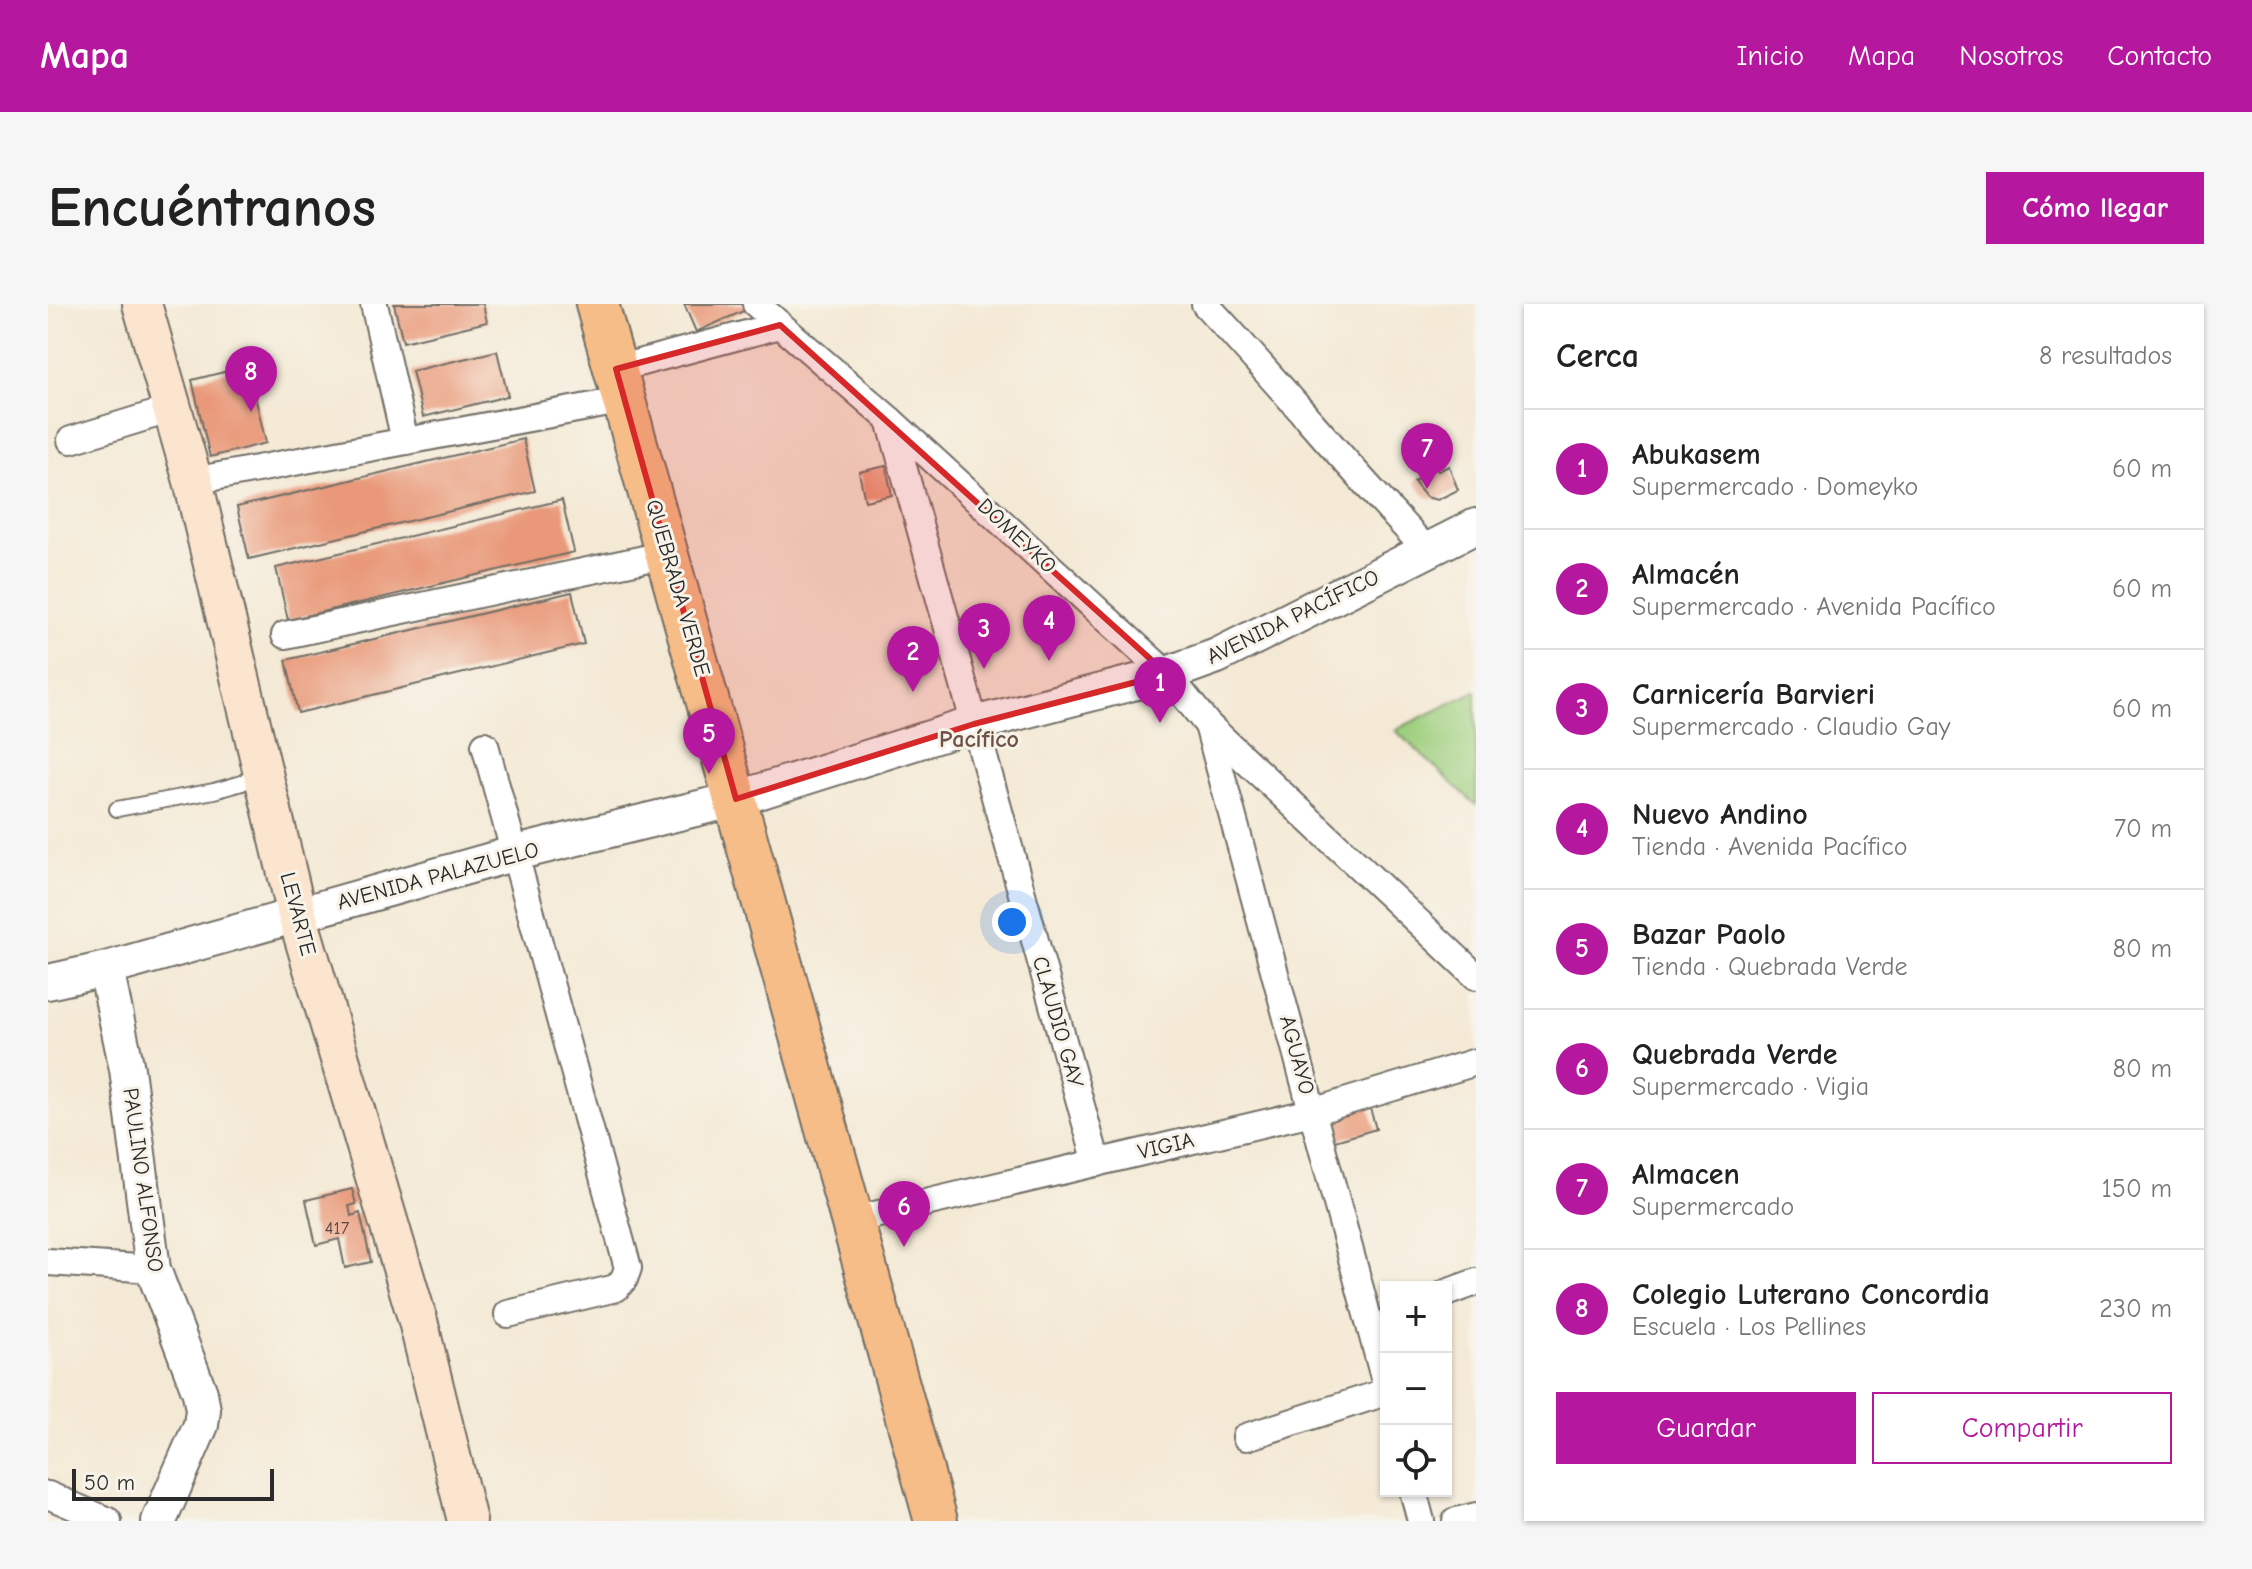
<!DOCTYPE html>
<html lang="es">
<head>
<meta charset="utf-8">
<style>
  body { margin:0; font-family:"Comic Neue",sans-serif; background:#f6f6f6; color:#222 }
  .controls { position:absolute; right:24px; bottom:24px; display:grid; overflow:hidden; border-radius:0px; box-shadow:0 2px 6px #0004 }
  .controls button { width:72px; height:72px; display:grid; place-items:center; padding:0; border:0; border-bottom:2px solid #e0e0e0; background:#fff; color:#222; font:40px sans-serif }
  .scale { position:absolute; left:24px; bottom:20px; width:202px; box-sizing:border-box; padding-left:8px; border:4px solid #2b2b2b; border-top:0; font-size:22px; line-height:28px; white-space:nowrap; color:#2b2b2b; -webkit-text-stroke:6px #f7f3e8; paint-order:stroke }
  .you { position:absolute; left:964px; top:618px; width:28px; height:28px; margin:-20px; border:6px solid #fff; border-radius:50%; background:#1a73e8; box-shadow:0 0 0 12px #1a73e833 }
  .badge { display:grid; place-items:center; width:52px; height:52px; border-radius:50%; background:#b5179e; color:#fff; font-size:26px; font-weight:700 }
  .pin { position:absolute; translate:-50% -66px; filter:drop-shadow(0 2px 4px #0008) }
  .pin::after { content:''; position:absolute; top:42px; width:28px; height:24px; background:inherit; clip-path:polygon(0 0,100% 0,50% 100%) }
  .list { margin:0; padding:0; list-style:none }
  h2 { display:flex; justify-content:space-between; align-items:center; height:104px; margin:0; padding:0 32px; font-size:34px }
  h2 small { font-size:26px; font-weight:400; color:#767676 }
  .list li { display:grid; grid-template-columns:52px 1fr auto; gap:24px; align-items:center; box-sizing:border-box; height:120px; padding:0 32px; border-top:2px solid #e0e0e0 }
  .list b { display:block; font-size:30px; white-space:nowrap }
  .list p { margin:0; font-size:26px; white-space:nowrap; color:#767676 }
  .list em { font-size:26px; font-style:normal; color:#767676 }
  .actions { display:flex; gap:16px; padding:24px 32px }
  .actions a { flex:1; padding:18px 0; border:2px solid #b5179e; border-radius:0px; text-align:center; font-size:28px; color:#b5179e }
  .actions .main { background:#b5179e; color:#fff }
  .icon { flex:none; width:44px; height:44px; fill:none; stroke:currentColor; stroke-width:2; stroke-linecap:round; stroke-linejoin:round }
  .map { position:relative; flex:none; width:1428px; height:1217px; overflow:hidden; border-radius:0px }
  header { display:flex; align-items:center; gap:48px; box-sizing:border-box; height:112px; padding:0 40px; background:#b5179e; color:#fff }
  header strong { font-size:38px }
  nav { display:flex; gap:44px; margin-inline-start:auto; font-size:28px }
  .intro { display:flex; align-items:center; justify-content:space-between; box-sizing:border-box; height:192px; padding:0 48px }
  h1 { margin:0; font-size:56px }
  .button { padding:20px 36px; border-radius:0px; background:#b5179e; color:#fff; font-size:28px; font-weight:700 }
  main { display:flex; gap:48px; padding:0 48px }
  aside { flex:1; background:#fff; border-radius:0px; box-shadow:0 2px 6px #0004 }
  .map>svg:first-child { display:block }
</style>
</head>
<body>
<header>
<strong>Mapa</strong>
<nav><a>Inicio</a><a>Mapa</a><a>Nosotros</a><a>Contacto</a></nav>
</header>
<div class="intro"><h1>Encuéntranos</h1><a class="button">Cómo llegar</a></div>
<main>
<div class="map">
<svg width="1428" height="1217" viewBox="0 0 1428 1217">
  <rect width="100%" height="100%" fill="#f7f3e8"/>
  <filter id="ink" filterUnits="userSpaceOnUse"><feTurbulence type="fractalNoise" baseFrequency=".0125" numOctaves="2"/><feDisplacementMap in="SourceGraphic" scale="16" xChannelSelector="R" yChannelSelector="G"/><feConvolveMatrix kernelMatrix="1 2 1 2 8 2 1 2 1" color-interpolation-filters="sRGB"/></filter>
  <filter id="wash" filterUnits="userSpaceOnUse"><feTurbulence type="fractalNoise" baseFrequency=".006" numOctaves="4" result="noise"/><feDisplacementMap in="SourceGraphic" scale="32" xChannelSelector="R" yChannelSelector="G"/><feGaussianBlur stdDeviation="1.8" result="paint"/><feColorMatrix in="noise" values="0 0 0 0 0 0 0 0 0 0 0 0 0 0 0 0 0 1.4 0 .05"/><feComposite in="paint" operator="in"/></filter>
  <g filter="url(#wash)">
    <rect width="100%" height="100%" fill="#f4e9d5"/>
    <path fill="#9dcf7e" stroke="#647d54" stroke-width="2" d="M1428,387v114l-81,-75z"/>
    <g id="blocks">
      <g fill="#e99979">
        <path d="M346,0h89l4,18 -84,20z"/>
        <path d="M636,0h59l5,5 -52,23z"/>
        <path d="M449,47l11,45 -85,21 -11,-46z"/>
        <path d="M200,62l18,77 -56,14 -18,-77z"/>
        <path d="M475,135l12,52 -286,68 -12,-52z"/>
        <path d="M1388,161l2,6 11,-5 9,24 -21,10 -11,-3 -12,-15z"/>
        <path d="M838,162l6,29 -27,6 -6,-29z"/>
        <path d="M514,196l12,52 -286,68 -12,-52z"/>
        <path d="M524,288l12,52 -286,69 -12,-53z"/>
        <path d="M1320,797l8,28 -48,14 -8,-29z"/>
        <path d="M304,885l4,15 -7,2 2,10 9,-3 11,49 -26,6 -6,-29 -23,6 -10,-45z"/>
      </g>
    </g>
  </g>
  <g filter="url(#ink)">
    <use href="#blocks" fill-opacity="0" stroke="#716e66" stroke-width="2"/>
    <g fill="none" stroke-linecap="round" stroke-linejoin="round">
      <defs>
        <path id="service" d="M69,505l97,-18 28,-8 18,-14"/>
        <g id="minor">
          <path d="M326,0l31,137"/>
          <path d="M708,0l134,116 277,254 41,51 268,251"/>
          <path d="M1157,0c76,81 146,167 223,247"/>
          <path d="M568,65l164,-44"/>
          <path d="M842,116l207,743"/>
          <path d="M23,136l101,-31"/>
          <path d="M145,177l432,-81"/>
          <path d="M237,331l383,-81"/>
          <path d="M1160,421l178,660"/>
          <path d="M437,441l143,523 -4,11 -8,9 -108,26"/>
          <path d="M805,916l459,-108 164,-50"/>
          <path d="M0,958l105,7"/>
          <path d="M1398,989l30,-11"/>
          <path d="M1198,1133l140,-45"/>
          <path d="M1365,1187l8,30"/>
          <path d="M0,1191l60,26"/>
          <path d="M1408,1217l20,-5"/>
        </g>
        <g id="tertiary">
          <path d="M58,665l21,100 26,200 47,124 3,17 -2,15 -42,96"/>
          <path d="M0,678l58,-13 410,-116 220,-54 238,-75 193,-50 50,-18 259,-130"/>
        </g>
        <path id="secondary" d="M94,0l51,177 104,434 121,406 49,200"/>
        <path id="primary" d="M549,0l339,1217"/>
      </defs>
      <use href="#service" stroke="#716e66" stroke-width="18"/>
      <use href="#minor" stroke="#716e66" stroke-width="30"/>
      <use href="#tertiary" stroke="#716e66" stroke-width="38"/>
      <use href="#secondary" stroke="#716e66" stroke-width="42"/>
      <use href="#primary" stroke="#716e66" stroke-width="46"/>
      <use href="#service" stroke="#fff" stroke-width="14"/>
      <use href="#minor" stroke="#fff" stroke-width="26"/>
      <use href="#tertiary" stroke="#fff" stroke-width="34"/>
      <use href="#secondary" stroke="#fce5cf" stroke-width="38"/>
      <use href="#primary" stroke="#f7bd88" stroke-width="42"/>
    </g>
  </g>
  <path fill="#d62828" fill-opacity="0.2" stroke="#d62828" stroke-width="6" stroke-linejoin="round" d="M732,21l387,349 -193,50 -238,75 -120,-430z"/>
  <g text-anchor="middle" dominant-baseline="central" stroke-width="6" stroke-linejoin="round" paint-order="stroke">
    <g font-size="18" fill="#5a463e">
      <text x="289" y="924">417</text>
    </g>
    <g font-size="22" fill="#2b2b2b" stroke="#f7f3e8">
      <text transform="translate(969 232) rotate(43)">DOMEYKO</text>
      <text transform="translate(630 284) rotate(74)">QUEBRADA VERDE</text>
      <text transform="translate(1245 313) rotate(-26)">AVENIDA PACÍFICO</text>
      <text transform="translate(390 572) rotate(-15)">AVENIDA PALAZUELO</text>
      <text transform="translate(250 610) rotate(75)">LEVARTE</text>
      <text transform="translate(1010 718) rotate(74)">CLAUDIO GAY</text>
      <text transform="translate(1249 751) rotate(75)">AGUAYO</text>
      <text transform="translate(1118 842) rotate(-13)">VIGIA</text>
      <text transform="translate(95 876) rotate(82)">PAULINO ALFONSO</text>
    </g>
    <g font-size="24" font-weight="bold" fill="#6e5246" stroke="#f7f3e8">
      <text x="931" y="435">Pacífico</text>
    </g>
  </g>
</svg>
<div class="controls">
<button>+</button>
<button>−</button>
<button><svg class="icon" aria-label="locate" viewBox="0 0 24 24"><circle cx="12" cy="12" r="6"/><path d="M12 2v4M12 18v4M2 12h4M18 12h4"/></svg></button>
</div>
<div class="scale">50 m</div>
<div class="you"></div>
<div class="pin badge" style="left:1112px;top:419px">1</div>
<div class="pin badge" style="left:865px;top:388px">2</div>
<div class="pin badge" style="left:936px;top:365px">3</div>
<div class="pin badge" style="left:1001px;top:357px">4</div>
<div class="pin badge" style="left:661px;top:470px">5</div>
<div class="pin badge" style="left:856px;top:943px">6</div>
<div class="pin badge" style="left:1379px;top:185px">7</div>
<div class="pin badge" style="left:203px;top:108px">8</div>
</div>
<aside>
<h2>Cerca<small>8 resultados</small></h2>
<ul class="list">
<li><span class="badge">1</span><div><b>Abukasem</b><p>Supermercado · Domeyko</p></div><em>60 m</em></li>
<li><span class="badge">2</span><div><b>Almacén</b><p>Supermercado · Avenida Pacífico</p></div><em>60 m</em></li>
<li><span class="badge">3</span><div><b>Carnicería Barvieri</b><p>Supermercado · Claudio Gay</p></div><em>60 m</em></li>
<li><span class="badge">4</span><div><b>Nuevo Andino</b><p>Tienda · Avenida Pacífico</p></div><em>70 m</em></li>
<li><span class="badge">5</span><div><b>Bazar Paolo</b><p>Tienda · Quebrada Verde</p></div><em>80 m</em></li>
<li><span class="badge">6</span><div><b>Quebrada Verde</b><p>Supermercado · Vigia</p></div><em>80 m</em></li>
<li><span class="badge">7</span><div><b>Almacen</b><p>Supermercado</p></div><em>150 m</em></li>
<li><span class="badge">8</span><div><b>Colegio Luterano Concordia</b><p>Escuela · Los Pellines</p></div><em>230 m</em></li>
</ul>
<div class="actions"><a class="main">Guardar</a><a>Compartir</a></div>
</aside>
</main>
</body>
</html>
